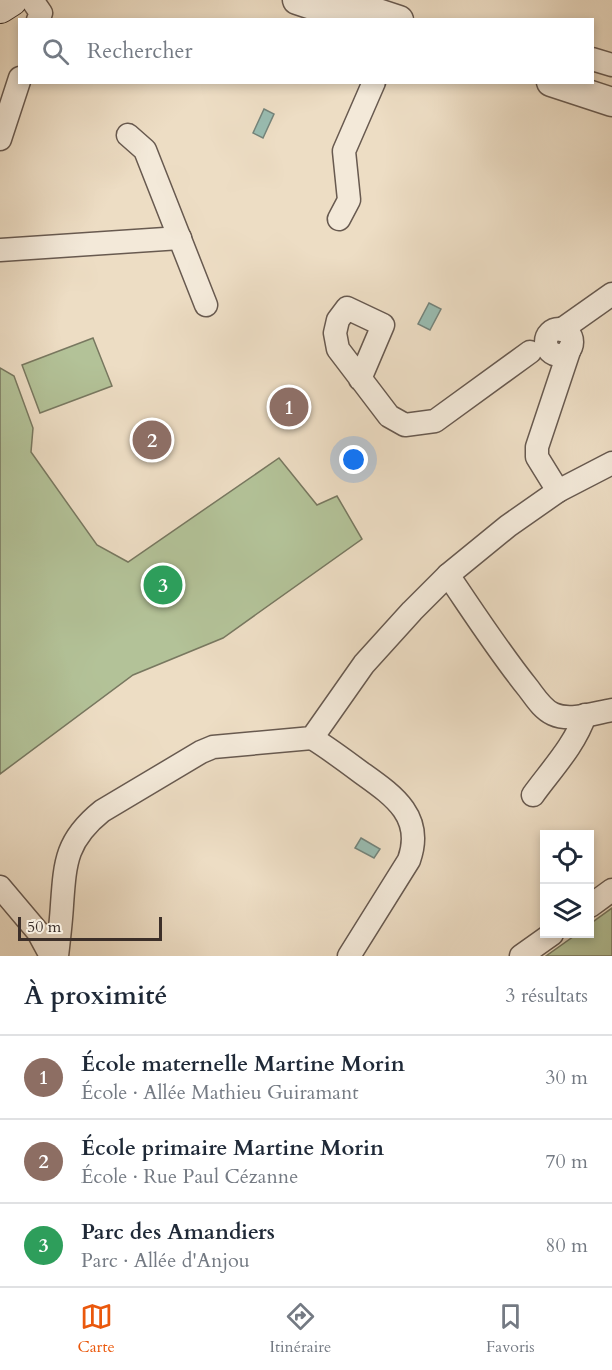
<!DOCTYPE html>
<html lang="fr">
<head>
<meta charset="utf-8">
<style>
  body { margin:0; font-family:Cardo,serif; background:#f6f6f7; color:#1f2937 }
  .controls { position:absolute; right:18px; bottom:18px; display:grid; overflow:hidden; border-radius:0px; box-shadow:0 3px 9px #0003 }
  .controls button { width:54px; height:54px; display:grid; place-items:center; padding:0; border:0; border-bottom:2px solid #e0e1e3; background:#fff; color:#1f2937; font:30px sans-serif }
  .scale { position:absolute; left:18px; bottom:15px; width:144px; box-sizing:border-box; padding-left:6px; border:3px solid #3c2f29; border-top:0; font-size:16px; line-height:21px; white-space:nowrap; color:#3c2f29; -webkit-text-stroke:4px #f3e9d9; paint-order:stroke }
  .you { position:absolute; left:354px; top:460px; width:21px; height:21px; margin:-15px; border:4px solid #fff; border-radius:50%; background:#1a73e8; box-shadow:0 0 0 9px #1a73e833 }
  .badge { display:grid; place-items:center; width:39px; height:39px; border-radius:50%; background:#ea580c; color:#fff; font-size:20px; font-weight:700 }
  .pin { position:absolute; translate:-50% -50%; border:3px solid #fff; box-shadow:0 2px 6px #0006 }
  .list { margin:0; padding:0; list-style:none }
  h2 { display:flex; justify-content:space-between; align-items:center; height:78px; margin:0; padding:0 24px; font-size:26px }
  h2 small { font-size:20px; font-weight:400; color:#747a83 }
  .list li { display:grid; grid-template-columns:39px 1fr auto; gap:18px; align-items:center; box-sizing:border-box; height:84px; padding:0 24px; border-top:2px solid #e0e1e3 }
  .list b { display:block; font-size:22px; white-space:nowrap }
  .list p { margin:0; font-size:20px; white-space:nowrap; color:#747a83 }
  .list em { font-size:20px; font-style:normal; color:#747a83 }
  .icon { flex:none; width:33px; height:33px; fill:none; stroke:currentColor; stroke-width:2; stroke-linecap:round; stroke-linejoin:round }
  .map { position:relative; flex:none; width:612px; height:956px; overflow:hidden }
  .search { position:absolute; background:#fff; box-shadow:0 3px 9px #0003; left:18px; right:18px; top:18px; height:66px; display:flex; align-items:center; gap:15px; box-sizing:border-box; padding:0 21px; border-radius:0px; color:#747a83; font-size:22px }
  .sheet { height:330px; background:#fff }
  nav { display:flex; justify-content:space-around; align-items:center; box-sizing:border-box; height:84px; border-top:2px solid #e0e1e3; background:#fff; font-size:16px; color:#747a83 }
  nav a { display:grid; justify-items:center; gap:3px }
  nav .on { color:#ea580c }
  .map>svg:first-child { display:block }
</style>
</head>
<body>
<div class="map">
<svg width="612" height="956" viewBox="0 0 612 956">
  <rect width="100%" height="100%" fill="#edddc4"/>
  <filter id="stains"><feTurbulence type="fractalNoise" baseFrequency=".00333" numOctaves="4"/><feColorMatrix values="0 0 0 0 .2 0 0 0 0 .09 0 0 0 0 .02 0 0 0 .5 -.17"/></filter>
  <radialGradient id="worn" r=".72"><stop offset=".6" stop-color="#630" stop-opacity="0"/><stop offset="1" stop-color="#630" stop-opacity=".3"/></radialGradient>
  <g fill="#b3c298" stroke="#787860" stroke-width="1.5">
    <path d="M93,338l19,48 -72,27 -18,-48z"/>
    <path d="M0,368l14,8 19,52 -2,24 66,93 31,17 151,-104 38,47 20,-9 25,43 -139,99 -90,37 -133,99z"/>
    <path d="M612,908v48h-66l31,-22h13v-10z"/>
  </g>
  <g fill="#99bcb1" stroke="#74847b" stroke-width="1.5">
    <path d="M264,109l10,5 -11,24 -10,-5z"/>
    <path d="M429,303l12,6 -11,21 -12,-6z"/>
    <path d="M361,838l19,11 -6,9 -19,-10z"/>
  </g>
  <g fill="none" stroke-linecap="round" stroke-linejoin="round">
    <defs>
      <g id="minor">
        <path d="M32,0l9,13 -3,7"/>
        <path d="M592,59l20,6"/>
        <path d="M128,135l17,15 61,155"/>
        <path d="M0,139l20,-61"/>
        <path d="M339,219l10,-19 -5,-49 30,-69"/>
        <path d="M0,250l180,-12"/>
        <circle cx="559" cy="342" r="13"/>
        <path d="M561,330l51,-36"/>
        <path d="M360,379l23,-54 -36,-17 -9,12 -3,13 3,16 51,67 16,9 30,-4 95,-69"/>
        <path d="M558,491l-21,-34v-10l33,-99"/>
        <path d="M448,575c26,38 51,77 80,113 7,9 14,21 25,26 17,8 42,-1 59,-4"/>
        <path d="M312,738c16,10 31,21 47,33 32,23 66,44 50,89l-60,96"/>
        <path d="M533,795c18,-25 42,-50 52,-80"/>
        <path d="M0,887l38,45 13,24"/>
        <path d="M590,906l22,-16"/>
        <path d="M57,956c2,-17 4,-34 5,-51 3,-43 4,-65 40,-94l99,-59 12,-5 99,-9 52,-74 48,-53 36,-36 60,-49 50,-35 54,-28"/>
        <path d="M521,956l31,-22"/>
      </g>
      <g id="tertiary">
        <path d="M297,0l57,19"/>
        <path d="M338,0l61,20"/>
        <path d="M551,82l61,20"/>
      </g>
      <path id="secondary" d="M0,7l11,-7"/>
    </defs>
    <use href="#minor" stroke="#685a50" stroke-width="25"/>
    <use href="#tertiary" stroke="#685a50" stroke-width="31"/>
    <use href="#secondary" stroke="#3c2f29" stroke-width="34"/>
    <use href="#minor" stroke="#f3e9d9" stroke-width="22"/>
    <use href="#tertiary" stroke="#f3e9d9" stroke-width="28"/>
    <use href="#secondary" stroke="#f3e9d9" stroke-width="32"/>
  </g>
  <rect width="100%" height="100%" filter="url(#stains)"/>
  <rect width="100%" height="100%" fill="url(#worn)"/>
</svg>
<div class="controls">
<button><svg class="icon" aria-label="locate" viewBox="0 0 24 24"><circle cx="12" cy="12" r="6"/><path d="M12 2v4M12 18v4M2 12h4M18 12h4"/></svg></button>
<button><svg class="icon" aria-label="layers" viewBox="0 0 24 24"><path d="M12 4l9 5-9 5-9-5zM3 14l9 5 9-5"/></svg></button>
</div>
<div class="scale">50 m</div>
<div class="you"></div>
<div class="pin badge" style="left:289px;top:407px;background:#8d6e63">1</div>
<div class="pin badge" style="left:152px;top:440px;background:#8d6e63">2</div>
<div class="pin badge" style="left:163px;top:585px;background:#2e9e5b">3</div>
<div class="search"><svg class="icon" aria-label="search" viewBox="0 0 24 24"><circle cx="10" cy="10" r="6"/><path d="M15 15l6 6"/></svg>Rechercher</div>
</div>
<section class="sheet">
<h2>À proximité<small>3 résultats</small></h2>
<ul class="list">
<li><span class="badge" style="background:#8d6e63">1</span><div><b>École maternelle Martine Morin</b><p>École · Allée Mathieu Guiramant</p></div><em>30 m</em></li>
<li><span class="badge" style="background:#8d6e63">2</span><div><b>École primaire Martine Morin</b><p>École · Rue Paul Cézanne</p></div><em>70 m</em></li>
<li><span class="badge" style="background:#2e9e5b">3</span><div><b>Parc des Amandiers</b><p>Parc · Allée d'Anjou</p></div><em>80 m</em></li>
</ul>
</section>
<nav>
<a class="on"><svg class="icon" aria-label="map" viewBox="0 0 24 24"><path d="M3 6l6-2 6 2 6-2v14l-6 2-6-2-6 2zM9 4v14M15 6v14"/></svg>Carte</a>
<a><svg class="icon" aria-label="directions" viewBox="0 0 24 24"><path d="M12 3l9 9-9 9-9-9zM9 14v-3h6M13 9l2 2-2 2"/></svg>Itinéraire</a>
<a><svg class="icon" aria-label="saved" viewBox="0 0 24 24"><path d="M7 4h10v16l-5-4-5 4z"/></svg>Favoris</a>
</nav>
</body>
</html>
